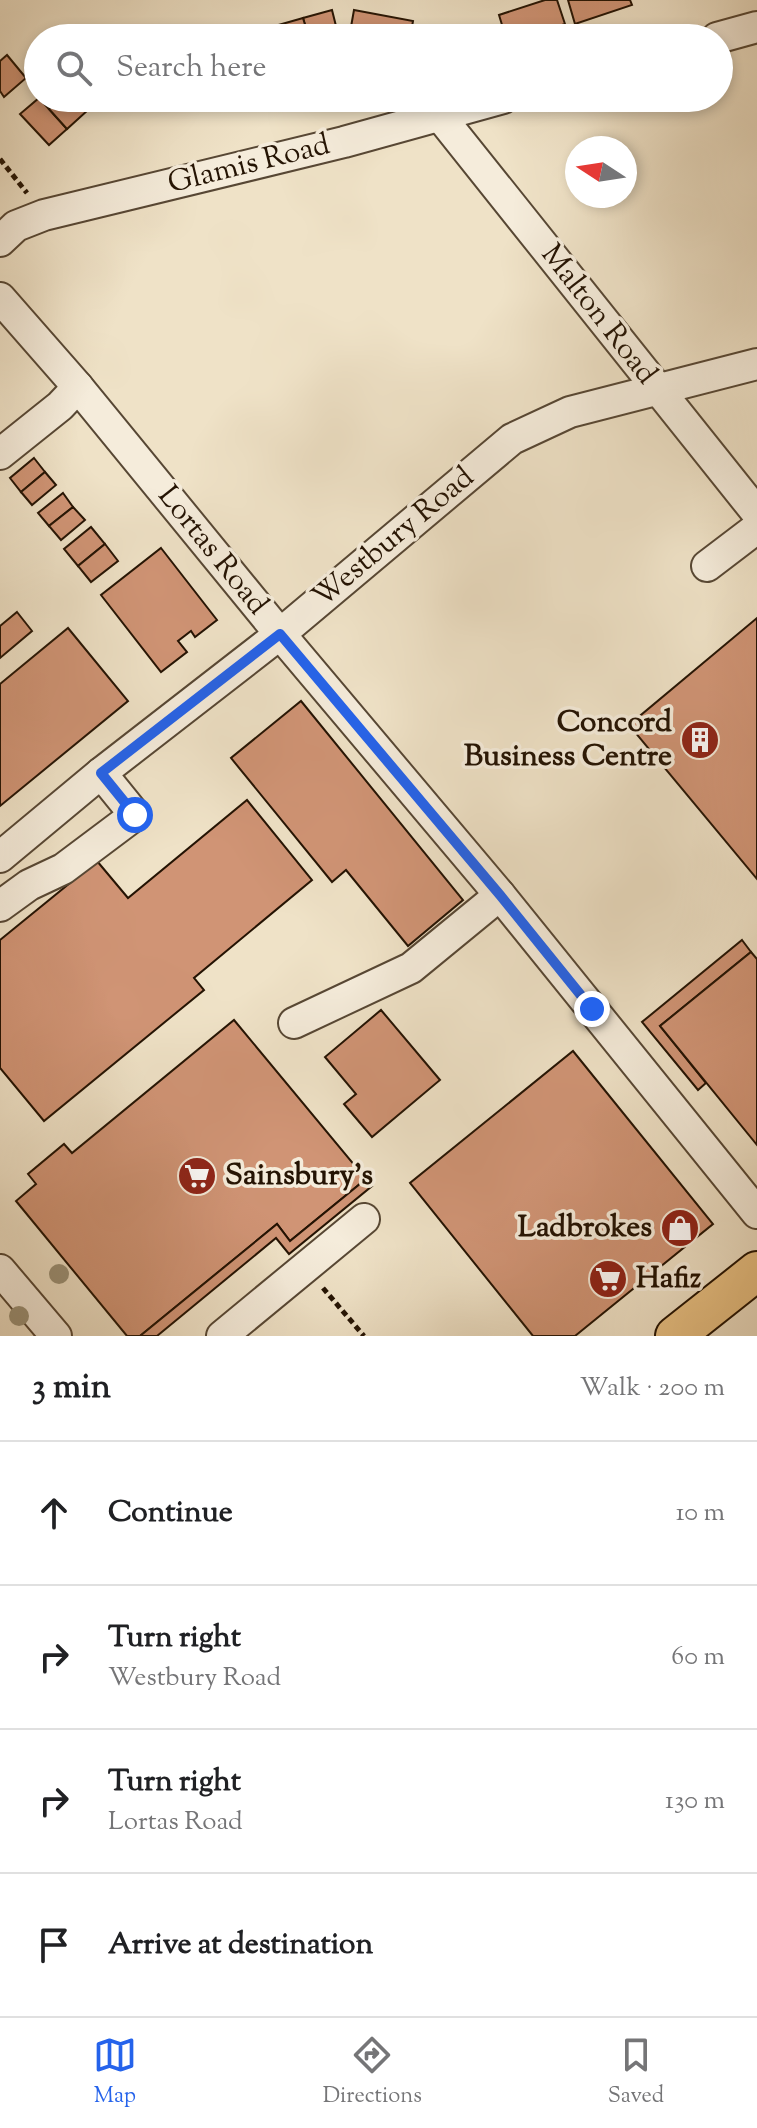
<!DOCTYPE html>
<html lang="en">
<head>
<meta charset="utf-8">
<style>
  body { margin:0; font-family:"Sorts Mill Goudy",serif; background:#f2f2f2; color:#202124 }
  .compass { position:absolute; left:565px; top:136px; width:72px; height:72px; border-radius:50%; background:#fff; box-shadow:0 4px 12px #0003; rotate:282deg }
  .stop { position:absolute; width:24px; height:24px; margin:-18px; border:6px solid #2563eb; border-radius:50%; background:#fff }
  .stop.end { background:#2563eb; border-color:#fff; box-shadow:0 2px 8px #0008 }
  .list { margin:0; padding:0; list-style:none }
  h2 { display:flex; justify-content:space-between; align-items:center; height:104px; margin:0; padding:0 32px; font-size:34px }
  h2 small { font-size:26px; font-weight:400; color:#757577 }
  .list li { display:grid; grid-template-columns:52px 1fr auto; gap:24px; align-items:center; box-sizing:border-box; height:144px; padding:0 32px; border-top:2px solid #e0e0e0 }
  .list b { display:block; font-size:30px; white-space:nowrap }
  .list p { margin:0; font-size:26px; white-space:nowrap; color:#757577 }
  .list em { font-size:26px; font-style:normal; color:#757577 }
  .icon { flex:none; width:44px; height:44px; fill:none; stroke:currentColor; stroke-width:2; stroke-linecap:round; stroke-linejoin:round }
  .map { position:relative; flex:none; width:757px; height:1336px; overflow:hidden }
  .search { position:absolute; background:#fff; box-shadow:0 4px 12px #0003; left:24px; right:24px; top:24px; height:88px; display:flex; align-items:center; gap:20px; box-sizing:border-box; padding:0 28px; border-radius:44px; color:#757577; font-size:30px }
  .sheet { height:680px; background:#fff }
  nav { display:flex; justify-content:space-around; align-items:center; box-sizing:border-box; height:112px; border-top:2px solid #e0e0e0; background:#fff; font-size:22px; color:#757577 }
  nav a { display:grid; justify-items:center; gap:4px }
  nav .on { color:#2563eb }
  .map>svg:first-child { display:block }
</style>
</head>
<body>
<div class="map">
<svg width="757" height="1336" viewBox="0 0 757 1336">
  <rect width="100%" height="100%" fill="#efe2c7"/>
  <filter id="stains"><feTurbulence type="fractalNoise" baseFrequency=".0025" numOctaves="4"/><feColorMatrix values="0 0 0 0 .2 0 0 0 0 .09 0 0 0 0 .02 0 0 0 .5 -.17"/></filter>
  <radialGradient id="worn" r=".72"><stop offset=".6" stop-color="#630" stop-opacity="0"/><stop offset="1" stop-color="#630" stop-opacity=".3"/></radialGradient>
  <g fill="#d09475" stroke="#241303" stroke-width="2">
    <path d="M545,0h12l8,24 -44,14h-15l-7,-23z"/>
    <path d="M568,0h62l2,5 -57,19z"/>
    <path d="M332,10l7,28h-30l-6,-20z"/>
    <path d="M354,10l59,11 -3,17h-61z"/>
    <path d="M303,18l6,20h-30l-4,-12z"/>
    <path d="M275,26l4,12h-31l-1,-5z"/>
    <path d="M7,55l19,23 -22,19 -4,-6v-30z"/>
    <path d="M39,98l28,31 -18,16 -29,-31z"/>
    <path d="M61,98h16l11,12 -21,19 -18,-20z"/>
    <path d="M34,458l11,14 -24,20 -11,-14z"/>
    <path d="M45,472l11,13 -24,20 -11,-13z"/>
    <path d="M63,493l10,14 -24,19 -11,-13z"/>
    <path d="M73,507l12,13 -24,20 -12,-14z"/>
    <path d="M91,527l14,17 -27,22 -14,-17z"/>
    <path d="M105,544l13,17 -27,21 -13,-16z"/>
    <path d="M161,548l56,72 -22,17 -4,-6 -13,10 9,11 -26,20 -60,-77z"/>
    <path d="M17,612l15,19 -32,27v-32z"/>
    <path d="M757,618v261l-128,-154z"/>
    <path d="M68,628l60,73 -128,105v-122z"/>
    <path d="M301,701l162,199 -55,46 -62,-76 -14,12 -101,-124z"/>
    <path d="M247,800l65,80 -118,98 10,12 -160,131 -44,-53v-128l97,-79 31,37z"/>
    <path d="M742,940l9,12 -91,74 46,57 -8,7 -56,-68z"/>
    <path d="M751,952l6,7v186l-97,-119z"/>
    <path d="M381,1010l59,70 -68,57 -28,-33 12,-10 -31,-37z"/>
    <path d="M234,1020l132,159 -76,62 -13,-17 -137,112h-13l-111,-135 20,-17 -8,-10 36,-30 8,9z"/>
    <path d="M573,1051l140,173 -138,112h-42l-123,-153z"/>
    <path d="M366,1179l6,7 -83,68 -13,-16 -119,98h-17l137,-112 13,17z"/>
  </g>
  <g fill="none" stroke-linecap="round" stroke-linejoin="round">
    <defs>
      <g id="minor">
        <path d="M717,38l40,-11"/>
        <path d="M440,116l317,397"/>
        <path d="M0,241l16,-15 28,-11 300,-73 159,-44"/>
        <path d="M0,298l78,89 202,247 220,261 257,318"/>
        <path d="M0,454l60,-48 18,-19"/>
        <path d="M707,566l50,-38"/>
        <path d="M0,857l101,-84 179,-139 232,-195 58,-27 187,-48"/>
        <path d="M0,906l29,-21 34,-16 72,-54 -34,-42"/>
        <path d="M294,1023l117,-55 89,-73"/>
        <path d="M0,1270l56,66"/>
        <path d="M222,1336l142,-117"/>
      </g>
      <path id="major" d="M675,1336l82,-65"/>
    </defs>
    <use href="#minor" stroke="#574734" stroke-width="34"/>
    <use href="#major" stroke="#241303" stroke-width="42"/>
    <g stroke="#241303" stroke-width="5" stroke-dasharray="6 4" stroke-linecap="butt">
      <path d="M0,159l27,34"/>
      <path d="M323,1288l41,48"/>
    </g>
    <use href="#minor" stroke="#f5ecdb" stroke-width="30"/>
    <use href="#major" stroke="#e8c184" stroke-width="38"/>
  </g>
  <g fill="#9b9278">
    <circle cx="59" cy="1274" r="10"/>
    <circle cx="19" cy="1316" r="10"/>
  </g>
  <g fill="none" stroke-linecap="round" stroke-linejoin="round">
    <path stroke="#2563eb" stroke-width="10" d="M135,815l-34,-42 179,-139 220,261 92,114"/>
  </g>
  <defs>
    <symbol id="building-disc" viewBox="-11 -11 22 22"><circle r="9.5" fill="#8f2418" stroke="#f5ecdb"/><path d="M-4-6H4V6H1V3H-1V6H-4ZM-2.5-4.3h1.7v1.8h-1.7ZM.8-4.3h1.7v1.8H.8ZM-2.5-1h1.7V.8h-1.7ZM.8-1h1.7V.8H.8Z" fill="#fff"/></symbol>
    <symbol id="supermarket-disc" viewBox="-11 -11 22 22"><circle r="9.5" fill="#8f2418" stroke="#f5ecdb"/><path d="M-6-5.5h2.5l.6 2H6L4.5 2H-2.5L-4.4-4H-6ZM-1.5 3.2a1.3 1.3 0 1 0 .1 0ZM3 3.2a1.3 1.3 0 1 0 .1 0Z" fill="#fff"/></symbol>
    <symbol id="shop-disc" viewBox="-11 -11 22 22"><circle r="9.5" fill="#8f2418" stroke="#f5ecdb"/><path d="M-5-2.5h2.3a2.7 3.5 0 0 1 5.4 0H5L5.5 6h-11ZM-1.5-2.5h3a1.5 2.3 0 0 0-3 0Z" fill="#fff"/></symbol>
  </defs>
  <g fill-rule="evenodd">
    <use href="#building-disc" x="678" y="718" width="44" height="44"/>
    <use href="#supermarket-disc" x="175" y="1154" width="44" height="44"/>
    <use href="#shop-disc" x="658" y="1206" width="44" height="44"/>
    <use href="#supermarket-disc" x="586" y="1257" width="44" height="44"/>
  </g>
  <g text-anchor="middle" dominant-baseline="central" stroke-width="7" stroke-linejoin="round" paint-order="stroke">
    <g font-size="30" fill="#241303" stroke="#f5ecdb">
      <text transform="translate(249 165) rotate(-14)">Glamis Road</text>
      <text transform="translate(598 315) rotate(52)">Malton Road</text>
      <text transform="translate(394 538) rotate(-40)">Westbury Road</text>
      <text transform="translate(212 551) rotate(51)">Lortas Road</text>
    </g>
    <g font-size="30" font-weight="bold" fill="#241303" stroke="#f5ecdb" text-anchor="end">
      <text x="672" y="723">Concord<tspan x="672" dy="34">Business Centre</tspan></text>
      <text x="225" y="1176" text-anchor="start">Sainsbury's</text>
      <text x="652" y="1228">Ladbrokes</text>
      <text x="636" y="1279" text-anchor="start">Hafiz</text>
    </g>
  </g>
  <rect width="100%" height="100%" filter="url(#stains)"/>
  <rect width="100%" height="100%" fill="url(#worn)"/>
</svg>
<svg class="compass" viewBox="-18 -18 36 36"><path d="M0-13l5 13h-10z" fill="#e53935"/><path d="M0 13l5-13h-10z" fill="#757577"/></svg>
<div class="stop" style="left:135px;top:815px"></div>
<div class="stop end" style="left:592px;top:1009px"></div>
<div class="search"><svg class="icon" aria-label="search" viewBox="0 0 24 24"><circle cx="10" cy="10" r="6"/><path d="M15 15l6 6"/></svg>Search here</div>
</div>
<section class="sheet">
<h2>3 min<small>Walk · 200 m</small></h2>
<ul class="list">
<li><svg class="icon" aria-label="ahead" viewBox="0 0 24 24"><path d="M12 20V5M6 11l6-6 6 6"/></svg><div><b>Continue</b></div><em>10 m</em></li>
<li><svg class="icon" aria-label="right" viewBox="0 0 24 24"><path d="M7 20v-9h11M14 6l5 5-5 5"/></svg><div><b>Turn right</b><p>Westbury Road</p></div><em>60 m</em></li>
<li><svg class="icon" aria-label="right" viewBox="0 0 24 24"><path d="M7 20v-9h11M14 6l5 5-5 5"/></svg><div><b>Turn right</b><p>Lortas Road</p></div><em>130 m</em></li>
<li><svg class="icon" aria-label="arrive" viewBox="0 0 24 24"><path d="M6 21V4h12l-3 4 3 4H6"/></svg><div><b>Arrive at destination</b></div></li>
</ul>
</section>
<nav>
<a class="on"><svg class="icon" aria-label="map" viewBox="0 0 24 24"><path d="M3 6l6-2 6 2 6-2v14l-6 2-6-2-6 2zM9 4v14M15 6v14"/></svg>Map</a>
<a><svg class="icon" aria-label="directions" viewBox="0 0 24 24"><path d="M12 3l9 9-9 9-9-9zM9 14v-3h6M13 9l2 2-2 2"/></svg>Directions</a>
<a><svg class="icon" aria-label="saved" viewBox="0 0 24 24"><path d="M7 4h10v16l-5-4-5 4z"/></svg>Saved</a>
</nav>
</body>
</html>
